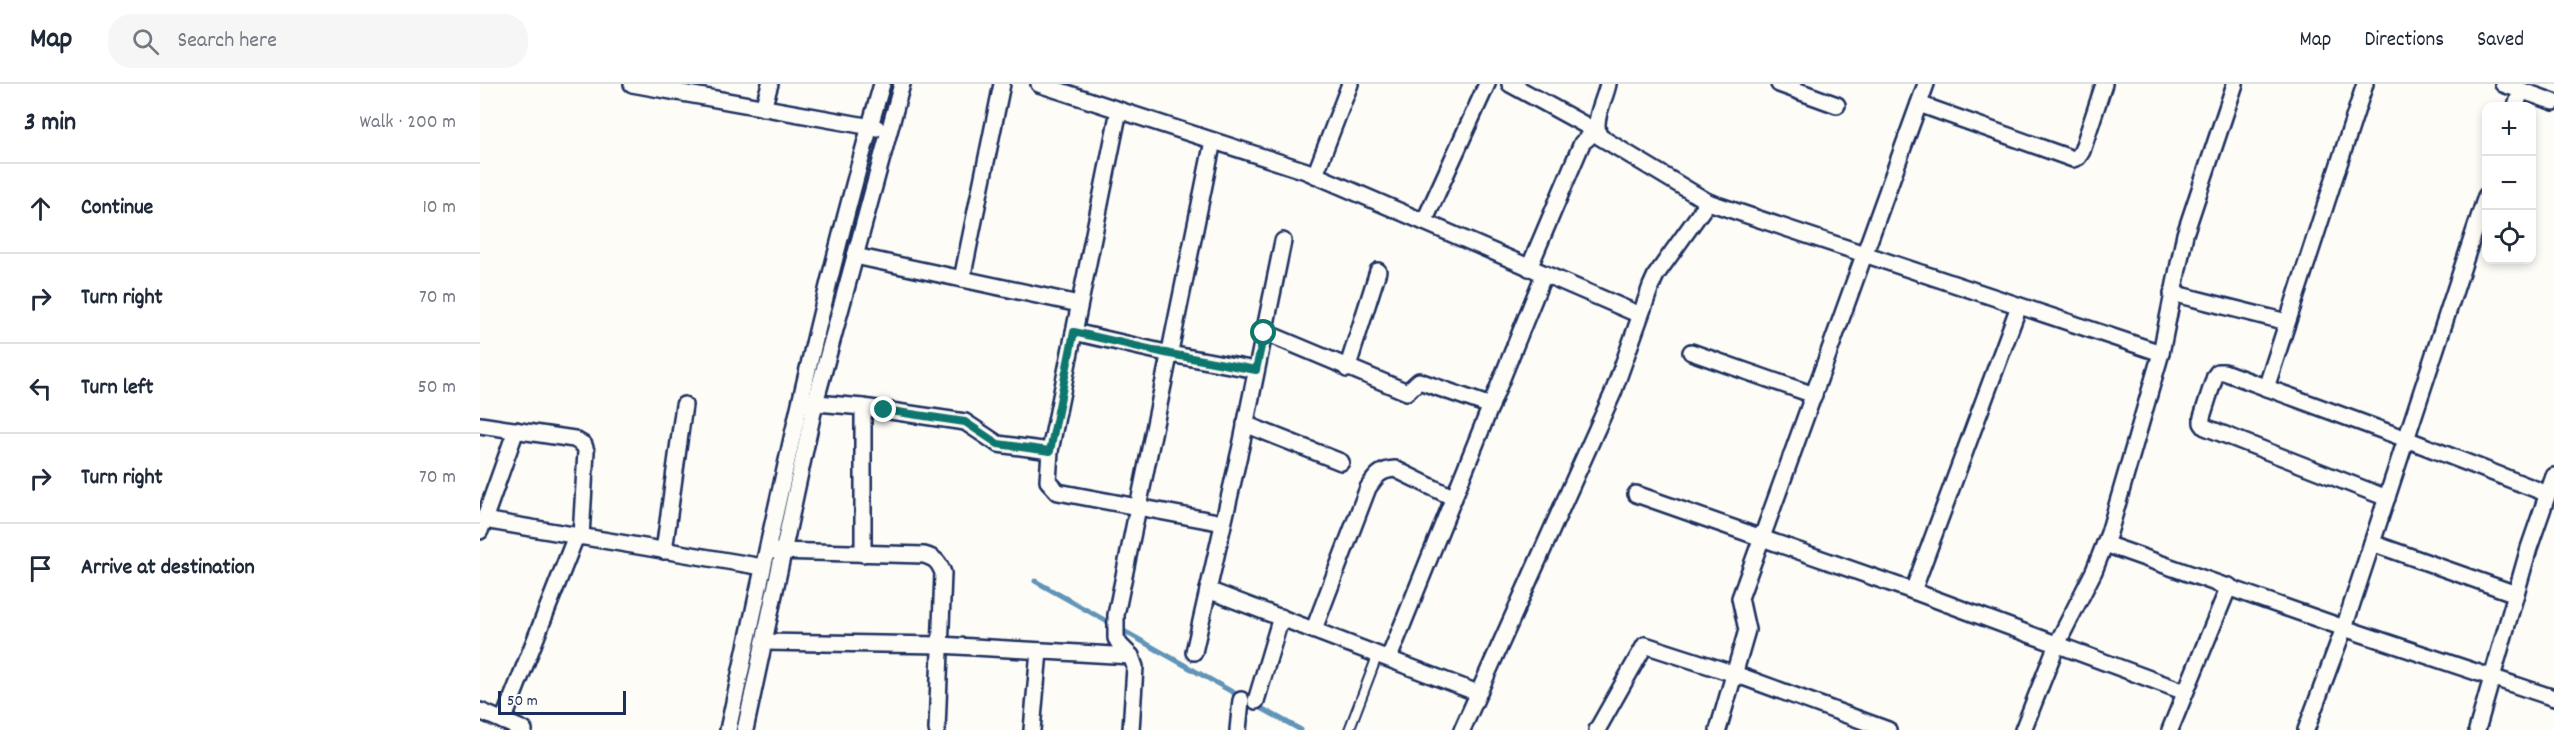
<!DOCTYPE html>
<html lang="en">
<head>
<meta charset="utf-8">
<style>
  body { margin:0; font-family:Dekko,sans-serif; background:#f6f6f7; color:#1f2937 }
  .controls { position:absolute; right:18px; top:18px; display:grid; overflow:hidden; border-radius:12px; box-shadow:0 3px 9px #0003 }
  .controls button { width:54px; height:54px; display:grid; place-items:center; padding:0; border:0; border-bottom:2px solid #e0e1e3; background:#fff; color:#1f2937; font:30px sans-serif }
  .scale { position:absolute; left:18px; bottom:15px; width:128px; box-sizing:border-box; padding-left:6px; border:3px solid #1b2f5e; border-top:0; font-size:16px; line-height:21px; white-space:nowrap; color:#1b2f5e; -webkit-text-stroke:4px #fdfcf7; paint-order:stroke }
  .stop { position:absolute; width:18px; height:18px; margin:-14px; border:4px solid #0f766e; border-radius:50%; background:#fff }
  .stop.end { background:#0f766e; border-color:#fff; box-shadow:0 2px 6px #0008 }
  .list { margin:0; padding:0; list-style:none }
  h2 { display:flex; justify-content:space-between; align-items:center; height:78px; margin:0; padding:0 24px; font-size:26px }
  h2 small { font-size:20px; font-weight:400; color:#747a83 }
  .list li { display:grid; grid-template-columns:39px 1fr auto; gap:18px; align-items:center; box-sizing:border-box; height:90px; padding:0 24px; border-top:2px solid #e0e1e3 }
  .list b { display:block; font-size:22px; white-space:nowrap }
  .list em { font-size:20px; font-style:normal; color:#747a83 }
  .icon { flex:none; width:33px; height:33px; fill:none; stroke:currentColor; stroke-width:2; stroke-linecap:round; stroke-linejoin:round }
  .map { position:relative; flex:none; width:2074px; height:646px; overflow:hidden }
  header { display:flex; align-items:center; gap:36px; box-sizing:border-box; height:84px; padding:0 30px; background:#fff; border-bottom:2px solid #e0e1e3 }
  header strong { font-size:28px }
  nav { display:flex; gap:33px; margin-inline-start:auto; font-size:21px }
  .search { width:420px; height:54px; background:#f6f6f7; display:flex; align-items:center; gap:15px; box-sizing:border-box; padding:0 21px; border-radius:24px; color:#747a83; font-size:22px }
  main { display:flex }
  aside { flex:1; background:#fff }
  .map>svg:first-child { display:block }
</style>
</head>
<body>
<header>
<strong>Map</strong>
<div class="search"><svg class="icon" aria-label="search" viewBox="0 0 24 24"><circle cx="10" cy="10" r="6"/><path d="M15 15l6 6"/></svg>Search here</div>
<nav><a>Map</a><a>Directions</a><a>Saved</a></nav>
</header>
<main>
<aside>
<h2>3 min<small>Walk · 200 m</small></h2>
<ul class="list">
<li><svg class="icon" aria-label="ahead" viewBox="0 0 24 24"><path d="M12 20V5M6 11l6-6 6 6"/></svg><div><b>Continue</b></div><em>10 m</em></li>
<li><svg class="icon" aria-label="right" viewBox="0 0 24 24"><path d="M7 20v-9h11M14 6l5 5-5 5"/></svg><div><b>Turn right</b></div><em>70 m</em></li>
<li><svg class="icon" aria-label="left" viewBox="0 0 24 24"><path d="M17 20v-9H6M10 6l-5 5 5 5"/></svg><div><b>Turn left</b></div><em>50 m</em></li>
<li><svg class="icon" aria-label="right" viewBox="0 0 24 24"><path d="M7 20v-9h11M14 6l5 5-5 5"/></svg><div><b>Turn right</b></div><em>70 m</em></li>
<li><svg class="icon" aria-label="arrive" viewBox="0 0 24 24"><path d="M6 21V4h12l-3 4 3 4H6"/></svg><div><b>Arrive at destination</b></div></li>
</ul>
</aside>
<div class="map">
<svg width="2074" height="646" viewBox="0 0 2074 646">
  <rect width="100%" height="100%" fill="#fdfcf7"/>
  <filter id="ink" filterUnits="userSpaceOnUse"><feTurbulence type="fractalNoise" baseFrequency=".0167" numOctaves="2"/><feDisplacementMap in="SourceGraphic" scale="12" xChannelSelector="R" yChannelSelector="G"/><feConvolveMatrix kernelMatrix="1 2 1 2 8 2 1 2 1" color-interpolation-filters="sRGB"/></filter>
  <g filter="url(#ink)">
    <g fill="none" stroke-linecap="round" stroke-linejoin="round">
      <g stroke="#6294b7" stroke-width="5">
        <path d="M555,497l208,117"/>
        <path d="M774,620l47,26"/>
      </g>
      <defs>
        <path id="service" d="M869,646l29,-76"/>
        <g id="minor">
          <path d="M152,0l245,44"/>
          <path d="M559,0l267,87 334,144"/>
          <path d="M1030,0l86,47 -14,12 -53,125"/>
          <path d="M1128,0c-3,16 -17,38 -8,53l108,65"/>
          <path d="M1299,0l58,21"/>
          <path d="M2023,0l51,18"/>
          <path d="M1439,20l154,55 5,-2 4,-6 22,-67"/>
          <path d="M2036,22l5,-15"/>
          <path d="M283,24l7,-24"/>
          <path d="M639,26l-69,341 -2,30 10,11 165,31"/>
          <path d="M835,91l35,-91"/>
          <path d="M2006,112l-142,432 210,70"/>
          <path d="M944,138l63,-138"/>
          <path d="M375,172l224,48"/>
          <path d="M482,195l40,-195"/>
          <path d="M1692,209l115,29"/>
          <path d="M594,248l96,22 86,16"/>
          <path d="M784,248l143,60 12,-11 72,25"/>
          <path d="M1211,268l123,43"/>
          <path d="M867,285l31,-98"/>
          <path d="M1786,304l99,-304"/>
          <path d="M325,318l58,5 102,15 33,22 52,7"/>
          <path d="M383,323v147"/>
          <path d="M765,340l96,38"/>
          <path d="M0,341l94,14 10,6 2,6 -5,86"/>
          <path d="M1156,410l277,97 272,101"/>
          <path d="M1907,414l-182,-71 -3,-4v-6l13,-41 3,-4h6l182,67 142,55"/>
          <path d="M4,436l279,47"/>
          <path d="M0,447l36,-101"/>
          <path d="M1892,459l144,51"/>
          <path d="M1625,460l239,84 -38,102"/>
          <path d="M184,467l20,-146"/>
          <path d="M296,467l148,4c11,3 15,7 19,18l-6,157"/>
          <path d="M728,506l270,103"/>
          <path d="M1433,507l106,-285"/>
          <path d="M834,545l54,-141c8,-12 12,-18 27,-19l59,29"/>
          <path d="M284,558l176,3 191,11"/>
          <path d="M714,568l47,-206 42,-205"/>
          <path d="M909,574l155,-384"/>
          <path d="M776,617l25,-84"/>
          <path d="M0,627l44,19"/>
          <path d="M23,637l73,-185"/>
          <path d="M248,646c47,-216 92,-433 154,-646"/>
          <path d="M265,646l70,-327 87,-319"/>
          <path d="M552,646l7,-79"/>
          <path d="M651,646l4,-63 -4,-11 -11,-11 -4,-7v-23l97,-474"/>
          <path d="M758,646l3,-30"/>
          <path d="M982,646l151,-337 38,-107 5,-11 52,-73 453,151"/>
          <path d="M1117,646l48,-85 90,29 153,56"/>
          <path d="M1238,646l29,-100 -7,-32 186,-514"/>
          <path d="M1543,646l34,-86 37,-73 15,-38 52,-180 24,-119 50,-150"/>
          <path d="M1690,646l59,-144"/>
          <path d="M1997,646l52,-182 25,-72"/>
        </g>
      </defs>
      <use href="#service" stroke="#1b2f5e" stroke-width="12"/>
      <use href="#minor" stroke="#1b2f5e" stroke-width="20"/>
      <use href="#service" stroke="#fdfcf7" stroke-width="8"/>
      <use href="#minor" stroke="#fdfcf7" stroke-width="15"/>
    </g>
  </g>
  <g fill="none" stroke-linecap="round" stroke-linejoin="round" filter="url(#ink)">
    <path stroke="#0f766e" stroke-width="8" d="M404,326l81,12 33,22 52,7 24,-119 96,22 86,16 8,-37"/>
  </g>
</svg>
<div class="controls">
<button>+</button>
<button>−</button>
<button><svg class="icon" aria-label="locate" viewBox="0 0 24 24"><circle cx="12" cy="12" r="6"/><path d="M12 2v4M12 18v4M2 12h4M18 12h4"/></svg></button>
</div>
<div class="scale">50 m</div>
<div class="stop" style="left:784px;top:249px"></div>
<div class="stop end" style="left:404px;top:326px"></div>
</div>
</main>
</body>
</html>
